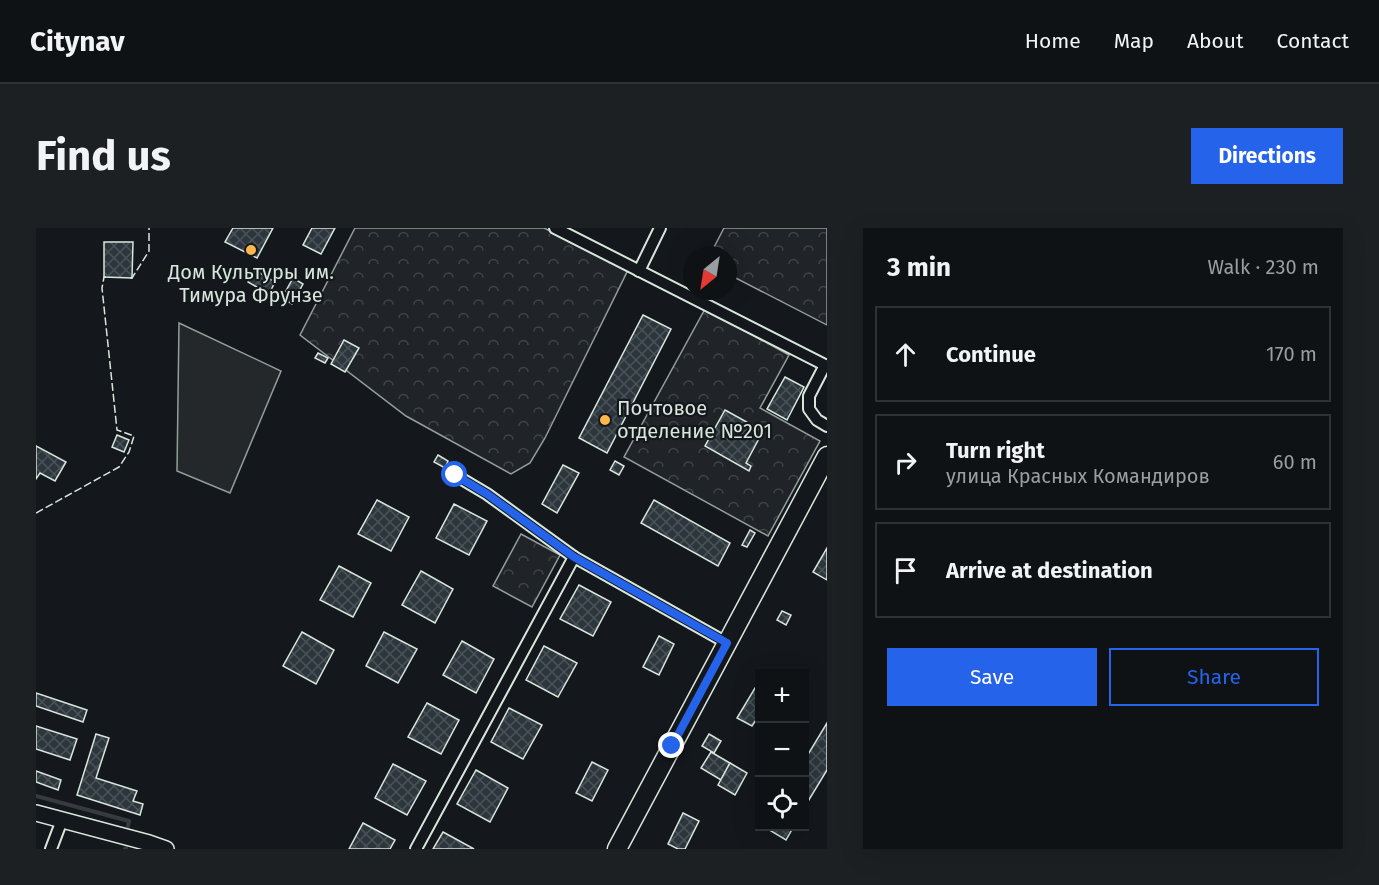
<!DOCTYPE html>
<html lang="en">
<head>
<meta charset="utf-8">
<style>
  body { margin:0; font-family:"Fira Sans",sans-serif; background:#1d2022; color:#f1f3f6 }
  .controls { position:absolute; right:18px; bottom:18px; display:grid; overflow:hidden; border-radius:0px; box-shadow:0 6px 24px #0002 }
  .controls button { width:54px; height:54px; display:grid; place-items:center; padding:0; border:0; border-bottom:2px solid #2f3234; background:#0f1215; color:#f1f3f6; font:30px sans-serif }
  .compass { position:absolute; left:647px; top:18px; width:54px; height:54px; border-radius:50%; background:#0f1215; box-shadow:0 6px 24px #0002; rotate:210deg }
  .stop { position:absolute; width:18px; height:18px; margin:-14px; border:4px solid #2563eb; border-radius:50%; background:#fff }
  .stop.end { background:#2563eb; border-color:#fff; box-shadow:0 2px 6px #0008 }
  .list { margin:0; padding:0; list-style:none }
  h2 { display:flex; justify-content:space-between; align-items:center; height:78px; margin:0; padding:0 24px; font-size:26px }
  h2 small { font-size:20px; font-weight:400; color:#9b9ea0 }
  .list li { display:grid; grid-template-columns:39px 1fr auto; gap:18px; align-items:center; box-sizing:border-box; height:96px; margin:0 12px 12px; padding:0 12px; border:2px solid #2f3234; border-radius:0px }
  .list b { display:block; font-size:22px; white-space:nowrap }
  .list p { margin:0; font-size:20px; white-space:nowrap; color:#9b9ea0 }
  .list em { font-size:20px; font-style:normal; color:#9b9ea0 }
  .actions { display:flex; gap:12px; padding:18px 24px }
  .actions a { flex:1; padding:14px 0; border:2px solid #2563eb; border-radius:0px; text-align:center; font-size:21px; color:#2563eb }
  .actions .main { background:#2563eb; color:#fff }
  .icon { flex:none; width:33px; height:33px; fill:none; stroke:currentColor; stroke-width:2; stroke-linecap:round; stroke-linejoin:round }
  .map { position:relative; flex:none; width:791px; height:621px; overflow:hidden; border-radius:0px }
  header { display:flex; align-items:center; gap:36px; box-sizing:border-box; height:84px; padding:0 30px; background:#0f1215; border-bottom:2px solid #2f3234 }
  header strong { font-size:28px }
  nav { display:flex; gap:33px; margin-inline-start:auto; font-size:21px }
  .intro { display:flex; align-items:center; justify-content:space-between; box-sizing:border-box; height:144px; padding:0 36px }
  h1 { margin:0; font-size:42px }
  .button { padding:15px 27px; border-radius:0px; background:#2563eb; color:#fff; font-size:21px; font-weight:700 }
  main { display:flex; gap:36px; padding:0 36px }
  aside { flex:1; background:#0f1215; border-radius:0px; box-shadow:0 6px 24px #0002 }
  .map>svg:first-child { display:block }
</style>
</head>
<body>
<header>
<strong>Citynav</strong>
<nav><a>Home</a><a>Map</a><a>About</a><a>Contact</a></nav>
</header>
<div class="intro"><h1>Find us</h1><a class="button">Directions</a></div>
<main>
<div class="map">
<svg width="791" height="621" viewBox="0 0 791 621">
  <defs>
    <pattern id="park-crowns" width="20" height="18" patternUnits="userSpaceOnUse" patternTransform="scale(1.5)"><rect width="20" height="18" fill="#202428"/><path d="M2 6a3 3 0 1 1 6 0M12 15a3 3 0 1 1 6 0" fill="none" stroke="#404447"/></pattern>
    <pattern id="building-cross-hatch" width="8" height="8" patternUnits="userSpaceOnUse" patternTransform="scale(1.5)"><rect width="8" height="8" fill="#2c363c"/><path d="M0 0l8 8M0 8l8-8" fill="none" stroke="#4a5358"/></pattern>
  </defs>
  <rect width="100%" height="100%" fill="#14181c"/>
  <g fill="url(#park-crowns)" stroke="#939e99" stroke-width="1.5">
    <path d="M319,0h189l84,42 -83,168 -15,25 -19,11 -105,-58 -106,-81z"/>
    <path d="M688,0h103v97l-99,-51v-19h-18z"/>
    <path d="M669,81l84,46 -29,53 60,33 -52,95 -144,-79z"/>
    <path d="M485,306l39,21 -28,52 -39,-21z"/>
  </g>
  <path fill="#24282b" stroke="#939e99" stroke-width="1.5" d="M143,95l102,48 -51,122 -53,-22z"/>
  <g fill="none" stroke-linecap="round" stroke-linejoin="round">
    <g stroke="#363b3e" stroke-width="4">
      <path d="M0,568l93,25 -1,5"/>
      <path d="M89,621l1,-1"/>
    </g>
  </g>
  <g fill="url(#building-cross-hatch)" stroke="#d8e6dc" stroke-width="1.5">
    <path d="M197,0h40l-16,30 -32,-16z"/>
    <path d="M276,0h23l-14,26 -18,-9z"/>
    <path d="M68,14h29l-1,36 -28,-1z"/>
    <path d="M219,42l20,12 -6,12 -21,-12z"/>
    <path d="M257,50l10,6 -11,20 -10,-6z"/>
    <path d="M607,87l28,14 -64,124 -28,-15z"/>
    <path d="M308,112l15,8 -14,24 -14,-8z"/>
    <path d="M282,125l10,5 -3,5 -10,-5z"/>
    <path d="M749,149l19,10 -17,33 -20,-11z"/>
    <path d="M689,182l38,21 -17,32 5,3 -2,5 -44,-25z"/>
    <path d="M81,207l12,5 -5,12 -12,-5z"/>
    <path d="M0,218l30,16 -11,19 -15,-8 -4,6z"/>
    <path d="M402,227l10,6 -3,7 -11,-6z"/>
    <path d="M579,233l9,5 -5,9 -9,-5z"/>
    <path d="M527,237l16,8 -22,40 -15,-9z"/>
    <path d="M341,272l32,17 -18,34 -33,-17z"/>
    <path d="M618,272l76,43 -12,23 -77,-43z"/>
    <path d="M418,276l33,17 -18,34 -33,-17z"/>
    <path d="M714,302l5,3 -8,14 -5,-2z"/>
    <path d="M791,320v32l-14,-8z"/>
    <path d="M303,338l32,17 -18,34 -33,-17z"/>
    <path d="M385,343l32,18 -18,34 -33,-18z"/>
    <path d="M543,357l32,17 -18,34 -33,-17z"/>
    <path d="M746,383l9,4 -5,10 -9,-5z"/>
    <path d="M266,404l32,18 -18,34 -33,-18z"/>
    <path d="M348,404l33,17 -19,34 -32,-17z"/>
    <path d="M623,408l15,8 -15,31 -16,-8z"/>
    <path d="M426,413l32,18 -18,34 -33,-18z"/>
    <path d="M508,418l33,17 -19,34 -32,-17z"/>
    <path d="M719,460l5,3v23l-8,12 -15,-8z"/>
    <path d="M0,465l51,17 -4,12 -47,-16z"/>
    <path d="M391,475l32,17 -18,34 -33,-17z"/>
    <path d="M473,480l33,17 -19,34 -32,-17z"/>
    <path d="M791,495v47l-23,38v-47z"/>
    <path d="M0,498l41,13 -7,21 -34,-11z"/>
    <path d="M60,506l13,4 -13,40 41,13 -4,10 10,3 -3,11 -63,-20z"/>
    <path d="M673,506l12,7 -7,12 -12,-7z"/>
    <path d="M675,524l19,11 -9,17 -20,-12z"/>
    <path d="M556,534l16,8 -16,31 -16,-8z"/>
    <path d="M694,535l17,10 -12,22 -17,-10z"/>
    <path d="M357,536l33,17 -19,34 -32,-17z"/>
    <path d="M440,542l32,18 -18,34 -33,-18z"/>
    <path d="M0,543l25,9 -3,10 -22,-8z"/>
    <path d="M647,585l16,8 -14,28h-7l-10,-5z"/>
    <path d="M327,595l32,17 -5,9h-41z"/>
    <path d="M731,598h27l-8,14 -20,-12z"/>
    <path d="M407,604l31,17h-41z"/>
  </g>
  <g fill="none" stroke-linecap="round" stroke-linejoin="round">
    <defs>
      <g id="street">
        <path d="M519,0l272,138"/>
        <path d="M603,43l21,-43"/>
        <path d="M789,137l-16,31v13l8,11 10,6"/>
        <path d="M419,247l32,19 87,63 153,86"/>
        <path d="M15,621l11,-29"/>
        <path d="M380,621l158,-292"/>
      </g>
      <path id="secondary" d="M0,585l113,30 17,6"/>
      <path id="primary" d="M581,621l210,-393"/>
    </defs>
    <use href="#street" stroke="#d8e6dc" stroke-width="14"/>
    <use href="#secondary" stroke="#d8e6dc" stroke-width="18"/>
    <use href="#primary" stroke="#d8e6dc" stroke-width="21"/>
    <use href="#street" stroke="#14181c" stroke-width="10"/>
    <use href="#secondary" stroke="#14181c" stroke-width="15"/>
    <use href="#primary" stroke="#14181c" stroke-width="18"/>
    <g stroke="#d8e6dc" stroke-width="1.5" stroke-dasharray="8 3" stroke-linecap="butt">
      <path d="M94,50h2l17,-27v-23"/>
      <path d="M0,285l83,-46 10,-15 5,-16 -17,-6 -15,-142 2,-11h2"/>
    </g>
  </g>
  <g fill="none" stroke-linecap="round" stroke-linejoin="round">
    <path stroke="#2563eb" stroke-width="8" d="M419,247l32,19 87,63 153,86 -55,103"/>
  </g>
  <g fill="#ffb74d" stroke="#14181c" stroke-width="2">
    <circle cx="215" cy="22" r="6"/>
    <circle cx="569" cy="192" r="6"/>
  </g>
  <g text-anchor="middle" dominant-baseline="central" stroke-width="4.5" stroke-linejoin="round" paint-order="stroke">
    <g font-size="20" fill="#d8e6dc" stroke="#14181c">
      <text x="215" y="44">Дом Культуры им.<tspan x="215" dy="23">Тимура Фрунзе</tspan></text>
      <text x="581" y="180" text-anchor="start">Почтовое<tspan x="581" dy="23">отделение №201</tspan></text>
    </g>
  </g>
</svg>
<div class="controls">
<button>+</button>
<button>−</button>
<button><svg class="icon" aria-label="locate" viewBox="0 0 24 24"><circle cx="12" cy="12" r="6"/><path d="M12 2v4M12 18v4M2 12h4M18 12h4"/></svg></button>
</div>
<svg class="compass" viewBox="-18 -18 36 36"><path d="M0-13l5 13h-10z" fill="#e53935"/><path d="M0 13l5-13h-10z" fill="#9b9ea0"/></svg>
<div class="stop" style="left:419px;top:247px"></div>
<div class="stop end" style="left:636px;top:518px"></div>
</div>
<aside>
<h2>3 min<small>Walk · 230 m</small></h2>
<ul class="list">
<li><svg class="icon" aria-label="ahead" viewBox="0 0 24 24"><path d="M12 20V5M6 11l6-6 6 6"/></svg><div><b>Continue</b></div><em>170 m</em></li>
<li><svg class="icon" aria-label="right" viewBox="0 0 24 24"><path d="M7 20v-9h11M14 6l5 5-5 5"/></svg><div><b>Turn right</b><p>улица Красных Командиров</p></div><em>60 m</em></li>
<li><svg class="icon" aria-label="arrive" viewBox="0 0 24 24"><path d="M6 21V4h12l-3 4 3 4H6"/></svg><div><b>Arrive at destination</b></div></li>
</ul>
<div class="actions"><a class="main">Save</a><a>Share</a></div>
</aside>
</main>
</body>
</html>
